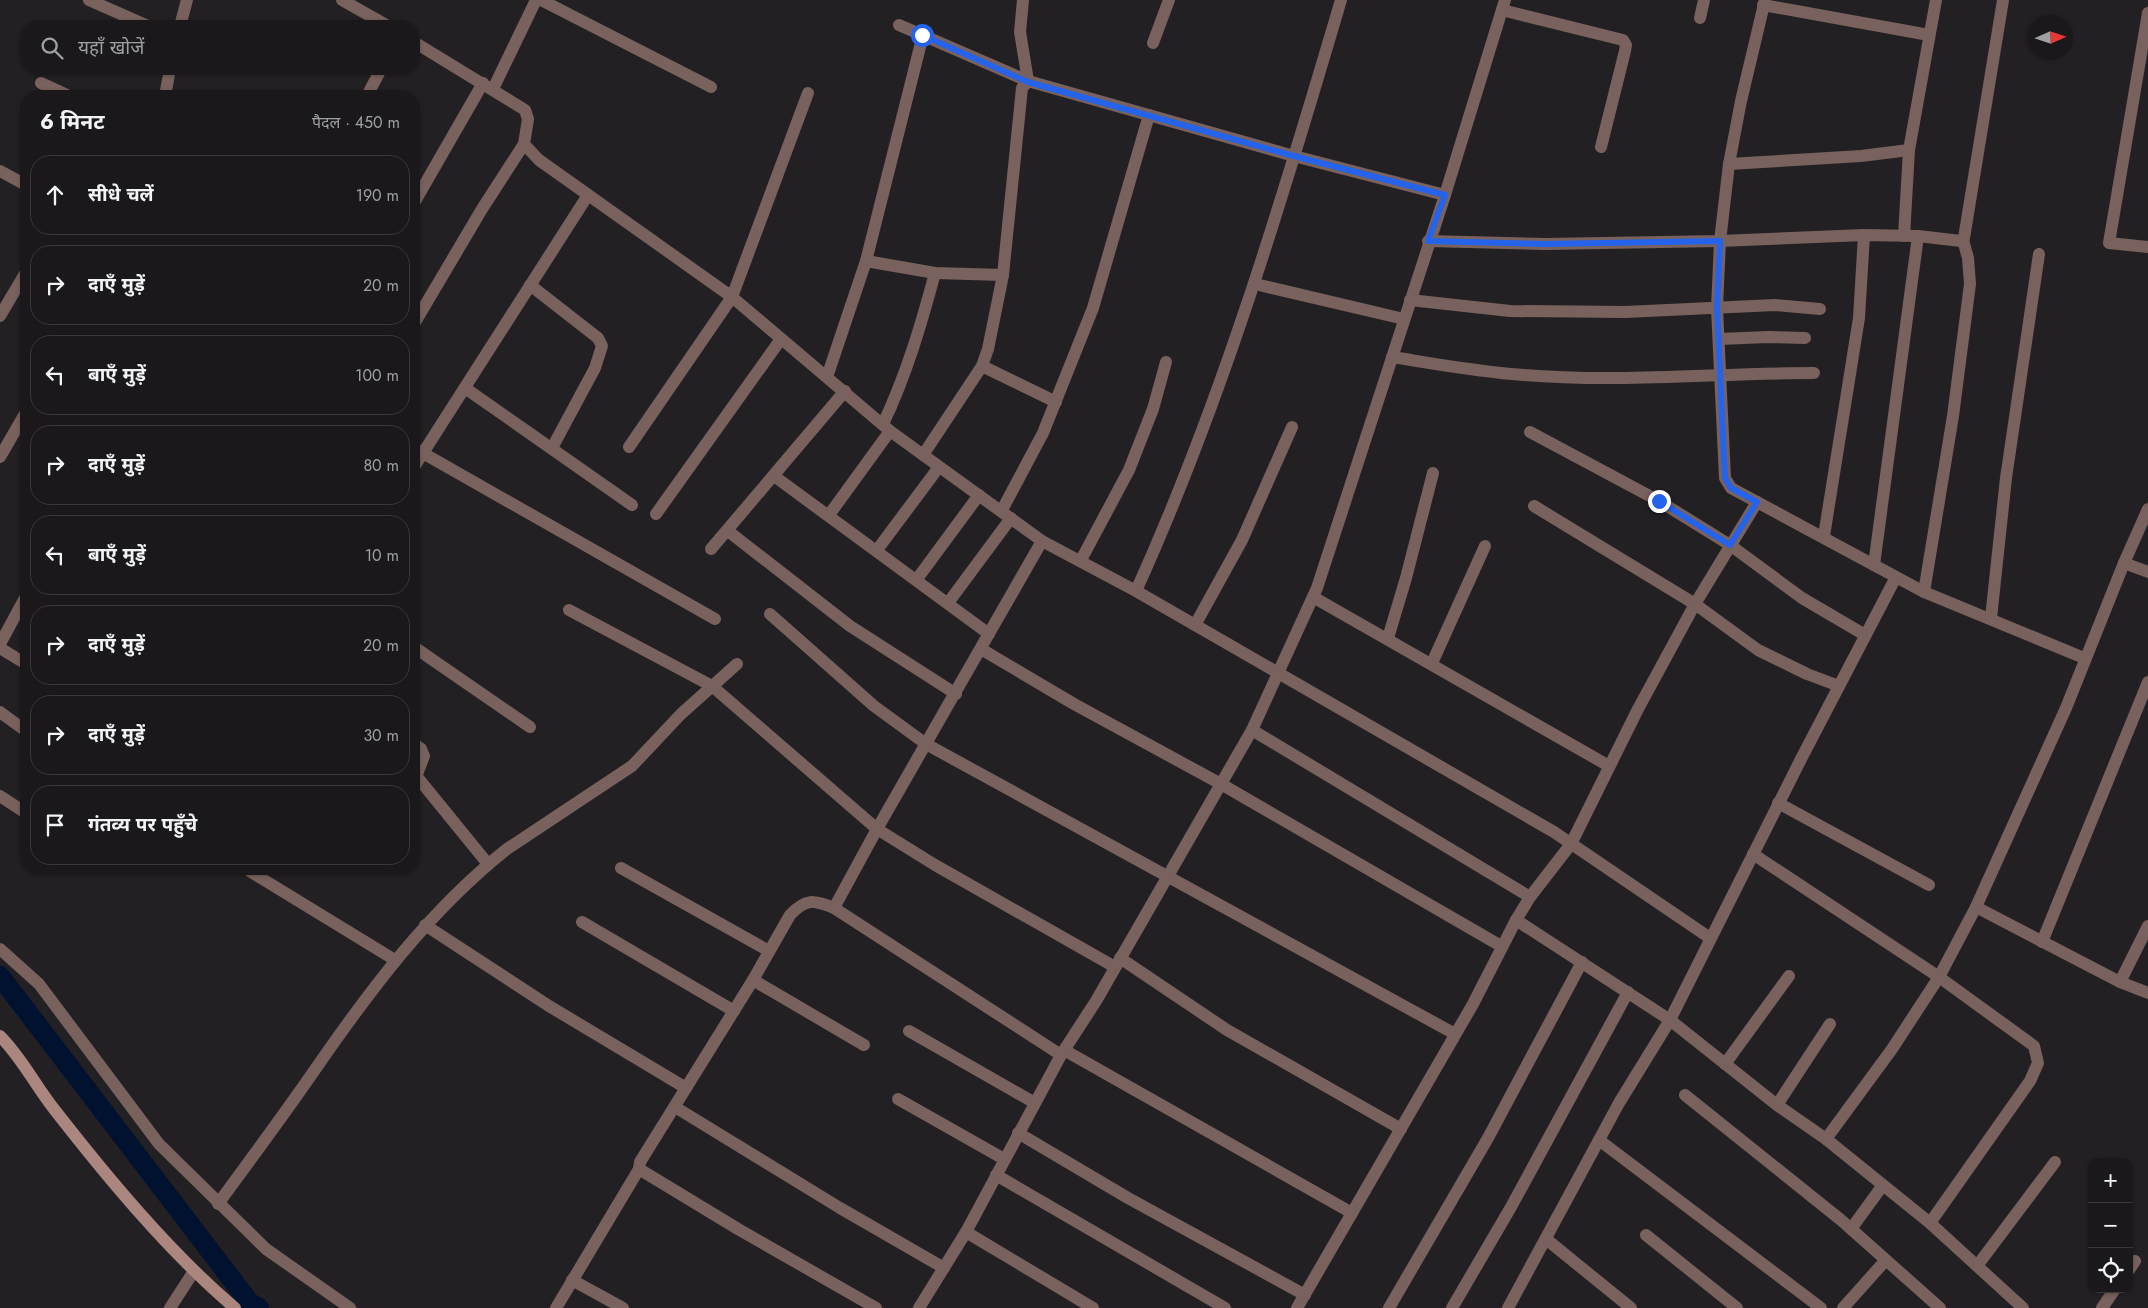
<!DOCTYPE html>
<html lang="hi">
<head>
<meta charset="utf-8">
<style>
  body { margin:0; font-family:Jost,"Noto Sans Devanagari",sans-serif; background:#272527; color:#f1f3f6 }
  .controls { position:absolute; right:15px; bottom:15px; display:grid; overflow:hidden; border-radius:10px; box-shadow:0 1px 4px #0004 }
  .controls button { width:45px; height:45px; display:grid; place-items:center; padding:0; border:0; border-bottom:1px solid #383739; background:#1a181a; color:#f1f3f6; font:25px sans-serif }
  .compass { position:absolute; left:2028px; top:15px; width:45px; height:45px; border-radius:50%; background:#1a181a; box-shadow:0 1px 4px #0004; rotate:87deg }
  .stop { position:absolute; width:15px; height:15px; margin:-11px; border:4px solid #2563eb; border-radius:50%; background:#fff }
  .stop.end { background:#2563eb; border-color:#fff; box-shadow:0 1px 5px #0008 }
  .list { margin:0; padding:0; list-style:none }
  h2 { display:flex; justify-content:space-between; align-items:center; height:65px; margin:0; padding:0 20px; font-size:21px }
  h2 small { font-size:16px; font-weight:400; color:#9fa0a2 }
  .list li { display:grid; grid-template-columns:32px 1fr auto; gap:15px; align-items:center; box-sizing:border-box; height:80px; margin:0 10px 10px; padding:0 10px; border:1px solid #383739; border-radius:20px }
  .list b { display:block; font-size:19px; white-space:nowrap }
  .list em { font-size:16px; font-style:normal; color:#9fa0a2 }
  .icon { flex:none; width:28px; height:28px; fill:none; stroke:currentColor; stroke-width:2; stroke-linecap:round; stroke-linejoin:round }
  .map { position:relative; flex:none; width:2148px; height:1308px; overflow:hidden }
  .search { position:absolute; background:#1a181a; box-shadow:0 1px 4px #0004; left:20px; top:20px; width:400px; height:55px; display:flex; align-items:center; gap:12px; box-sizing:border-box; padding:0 18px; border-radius:20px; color:#9fa0a2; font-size:19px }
  .panel { position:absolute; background:#1a181a; box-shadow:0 1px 4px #0004; left:20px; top:90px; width:400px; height:785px; border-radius:20px }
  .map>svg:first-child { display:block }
</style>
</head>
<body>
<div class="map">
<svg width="2148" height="1308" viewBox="0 0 2148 1308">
  <rect width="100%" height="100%" fill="#232023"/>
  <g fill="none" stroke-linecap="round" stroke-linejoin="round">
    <path stroke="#001230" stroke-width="20" d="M0,976l250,327 9,5"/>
    <g stroke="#79625d" stroke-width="12">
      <path d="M89,0l59,26"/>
      <path d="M342,0l46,26"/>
      <path d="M541,0l170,87"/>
      <path d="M1023,0l-3,32 8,49"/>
      <path d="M1765,0l-24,101 -12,63 -9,77 -3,67 8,170 6,10 193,104 160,66"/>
      <path d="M1763,5l166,30"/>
      <path d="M1502,10l121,30 3,5 -1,6 -24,96"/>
      <path d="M2148,13l-39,230 39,4"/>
      <path d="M1700,18l4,-18"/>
      <path d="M899,25l129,56"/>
      <path d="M180,26l7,-26"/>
      <path d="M414,42l111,68 3,9 -4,25 15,16 193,137 158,134 152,110 94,50 418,241 156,106"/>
      <path d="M1153,43l16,-43"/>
      <path d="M41,83l28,13"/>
      <path d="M493,89l43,-89"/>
      <path d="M165,96l5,-27"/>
      <path d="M367,96l14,-27"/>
      <path d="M1729,164l132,-8 48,-6"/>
      <path d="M0,171l26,14"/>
      <path d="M414,203l69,-120"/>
      <path d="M1904,236l5,-86 27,-150"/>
      <path d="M1428,241l117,3 175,-3 144,-6 54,1 43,5 3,-3 39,-238"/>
      <path d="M866,261l69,12 68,2"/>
      <path d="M1255,284l149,35"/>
      <path d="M530,285l68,53 4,8 -7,22 -43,80"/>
      <path d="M1410,300l100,11 115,1 150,-7 45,4"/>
      <path d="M0,316l26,-44"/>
      <path d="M414,324l68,-115 42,-65"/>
      <path d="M1719,339l49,-2 37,1"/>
      <path d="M1392,357c44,7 87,15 132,18 96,8 193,-2 290,-2"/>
      <path d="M982,366l74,36"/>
      <path d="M827,377l39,-116 57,-226"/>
      <path d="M465,388l167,117"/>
      <path d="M883,424c23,-48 38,-99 52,-151"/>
      <path d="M1530,432l129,69 71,44 72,53 63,37"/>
      <path d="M629,447l103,-150 76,-204"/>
      <path d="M414,448l301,171"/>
      <path d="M923,455l59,-89 6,-17 15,-74 19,-187 6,-7 266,75 151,39"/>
      <path d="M0,457l26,-45"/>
      <path d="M414,467l174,-272"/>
      <path d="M774,476l215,158"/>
      <path d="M1534,506l161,98 63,46 49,24 32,12"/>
      <path d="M1002,510l41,-77 50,-125 56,-193"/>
      <path d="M656,514l125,-175"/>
      <path d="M829,515l61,-84"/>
      <path d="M728,531l122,95 106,68"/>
      <path d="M1824,536l35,-218 5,-83"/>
      <path d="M711,549l134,-158"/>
      <path d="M877,550l62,-83"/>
      <path d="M1081,560l48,-90 24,-61 13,-47"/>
      <path d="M2124,563l24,9"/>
      <path d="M1874,565l44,-329"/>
      <path d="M917,579l62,-84"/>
      <path d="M1136,591c86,-190 146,-391 205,-591"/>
      <path d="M1924,592l29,-176 17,-132 -2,-26 -5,-18"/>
      <path d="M1313,597l296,169"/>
      <path d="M948,603l63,-85"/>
      <path d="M569,610l143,76 165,143 58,36 180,102"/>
      <path d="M770,614l104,92 52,38 529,290"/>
      <path d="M1991,618l15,-140 33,-224"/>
      <path d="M1195,625l47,-85 50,-113"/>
      <path d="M1388,638l18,-60 27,-105"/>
      <path d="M0,644l26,-48"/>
      <path d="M414,647l116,80"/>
      <path d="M0,648l26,16"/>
      <path d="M981,649l93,55 147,80 280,162"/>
      <path d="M1432,663l53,-117"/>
      <path d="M0,712l26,19"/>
      <path d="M1252,730l278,167"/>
      <path d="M414,744l7,5 3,7 -7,18 1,4 70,86"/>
      <path d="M0,796l26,17"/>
      <path d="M1778,803l151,82"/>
      <path d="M1753,854l186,123 95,69 4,17 -8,18 -100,142"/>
      <path d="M621,868l148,83"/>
      <path d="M251,872l144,88"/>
      <path d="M1976,907l144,75 28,11"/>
      <path d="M834,908l43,-79 165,-288"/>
      <path d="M1516,920l154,100 107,85 49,34 104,84 93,85"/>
      <path d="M582,922l152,89"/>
      <path d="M425,925l124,81 137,82"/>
      <path d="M2042,942l106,-260"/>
      <path d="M0,949l39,35 120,160 107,105 84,59"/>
      <path d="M1120,958l107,72 174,99"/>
      <path d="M753,980l111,65"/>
      <path d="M2120,982l28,-56"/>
      <path d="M909,1031l126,72"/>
      <path d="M1064,1050l288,163"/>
      <path d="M1725,1064l64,-88"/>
      <path d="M1685,1095l156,125 99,88"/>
      <path d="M898,1099l106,60"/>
      <path d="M1777,1105l53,-81"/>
      <path d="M675,1107l165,101 104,60"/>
      <path d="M1018,1133l110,65 177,97"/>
      <path d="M1826,1139l66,-90 47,-72 37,-70 90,-199 58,-145 24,-54"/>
      <path d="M1599,1140l222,168"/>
      <path d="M639,1169l99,60 138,79"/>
      <path d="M996,1175l229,133"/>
      <path d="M218,1204c32,-44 65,-88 96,-133 56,-81 115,-160 193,-222l125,-83 49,-52 56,-50"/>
      <path d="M1851,1229l32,-44"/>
      <path d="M966,1232l127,76"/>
      <path d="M1646,1235l91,73"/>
      <path d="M1546,1239l85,69"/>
      <path d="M1977,1266l78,-104"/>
      <path d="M2129,1270l6,-9"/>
      <path d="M572,1280l51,28"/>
      <path d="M170,1308l24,-37"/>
      <path d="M556,1308l83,-139 1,-7 113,-182 37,-65c16,-17 24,-15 44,-7l227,147"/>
      <path d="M919,1308l47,-76 95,-177 35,-54 156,-271 65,-142 128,-393 60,-195"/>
      <path d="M1297,1308l176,-304 43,-84 14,-23 41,-53 67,-135 57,-105 62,-102"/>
      <path d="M1389,1308l99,-170 94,-176"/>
      <path d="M1452,1308l59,-101 117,-215"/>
      <path d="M1508,1308l111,-205 51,-83 131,-261 95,-182"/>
      <path d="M1843,1308l42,-47"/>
      <path d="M2102,1308l13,-19"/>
    </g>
    <path stroke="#ab867e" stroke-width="12" d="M0,1036c22,22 35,49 54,73 53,68 115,143 181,199"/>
  </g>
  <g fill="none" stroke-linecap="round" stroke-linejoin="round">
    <path stroke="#2563eb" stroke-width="6" d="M922,35l106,47 266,74 151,39 -17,46 117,3 175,-3 -3,67 8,170 6,10 26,14 -27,43 -71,-44"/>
  </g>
</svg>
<div class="controls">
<button>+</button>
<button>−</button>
<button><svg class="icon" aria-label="locate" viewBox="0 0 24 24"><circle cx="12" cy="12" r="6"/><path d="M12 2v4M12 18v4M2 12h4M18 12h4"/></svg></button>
</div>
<svg class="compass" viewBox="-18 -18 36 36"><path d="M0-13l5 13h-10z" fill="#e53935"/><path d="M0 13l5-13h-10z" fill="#9fa0a2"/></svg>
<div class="stop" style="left:922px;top:35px"></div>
<div class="stop end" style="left:1659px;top:501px"></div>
<div class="search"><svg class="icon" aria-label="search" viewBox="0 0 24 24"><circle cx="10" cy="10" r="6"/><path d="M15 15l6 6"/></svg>यहाँ खोजें</div>
<section class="panel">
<h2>6 मिनट<small>पैदल · 450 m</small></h2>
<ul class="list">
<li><svg class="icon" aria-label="ahead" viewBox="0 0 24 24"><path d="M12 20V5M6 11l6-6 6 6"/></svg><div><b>सीधे चलें</b></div><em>190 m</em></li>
<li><svg class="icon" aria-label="right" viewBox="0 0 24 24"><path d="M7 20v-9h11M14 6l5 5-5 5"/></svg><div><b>दाएँ मुड़ें</b></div><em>20 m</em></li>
<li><svg class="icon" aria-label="left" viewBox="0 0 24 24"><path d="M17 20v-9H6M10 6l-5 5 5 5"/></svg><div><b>बाएँ मुड़ें</b></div><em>100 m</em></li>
<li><svg class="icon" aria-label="right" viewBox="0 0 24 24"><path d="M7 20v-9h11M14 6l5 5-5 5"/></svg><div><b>दाएँ मुड़ें</b></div><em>80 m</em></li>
<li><svg class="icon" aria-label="left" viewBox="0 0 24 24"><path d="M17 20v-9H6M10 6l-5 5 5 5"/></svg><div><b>बाएँ मुड़ें</b></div><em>10 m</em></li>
<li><svg class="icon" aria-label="right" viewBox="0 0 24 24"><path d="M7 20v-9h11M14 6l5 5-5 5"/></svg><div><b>दाएँ मुड़ें</b></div><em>20 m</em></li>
<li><svg class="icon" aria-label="right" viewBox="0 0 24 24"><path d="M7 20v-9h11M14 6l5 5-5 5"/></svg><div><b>दाएँ मुड़ें</b></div><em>30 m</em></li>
<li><svg class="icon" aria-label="arrive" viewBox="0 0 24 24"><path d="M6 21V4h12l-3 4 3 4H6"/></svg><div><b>गंतव्य पर पहुँचे</b></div></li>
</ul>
</section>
</div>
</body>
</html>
